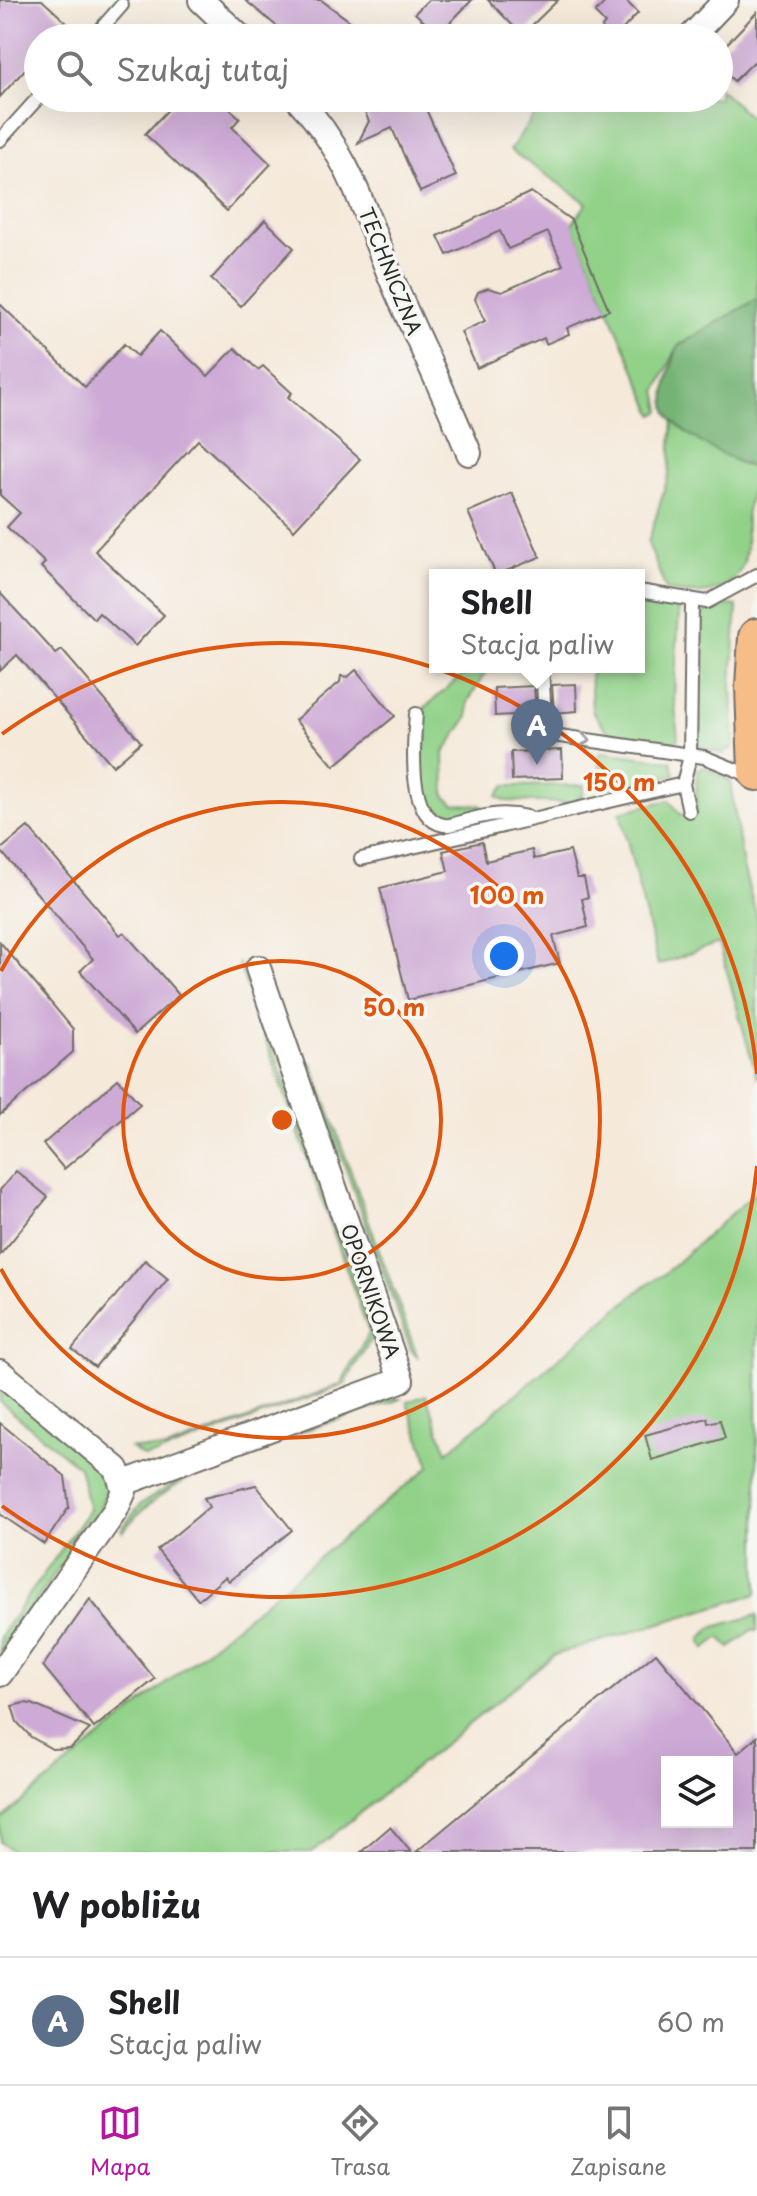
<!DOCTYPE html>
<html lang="pl">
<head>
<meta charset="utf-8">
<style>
  body { margin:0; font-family:"Playpen Sans",sans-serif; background:#f2f2f2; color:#202124 }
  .controls { position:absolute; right:24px; bottom:24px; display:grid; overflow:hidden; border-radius:0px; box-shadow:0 8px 32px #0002 }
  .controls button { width:72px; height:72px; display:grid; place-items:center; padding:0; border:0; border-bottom:2px solid #e0e0e0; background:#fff; color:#202124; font:40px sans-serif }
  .you { position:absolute; left:504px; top:956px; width:28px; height:28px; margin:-20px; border:6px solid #fff; border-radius:50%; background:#1a73e8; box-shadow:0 0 0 12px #1a73e833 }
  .badge { display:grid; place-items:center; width:52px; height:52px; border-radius:50%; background:#b5179e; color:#fff; font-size:26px; font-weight:700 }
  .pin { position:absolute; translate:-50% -66px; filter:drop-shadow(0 2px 4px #0008) }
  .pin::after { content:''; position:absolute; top:42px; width:28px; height:24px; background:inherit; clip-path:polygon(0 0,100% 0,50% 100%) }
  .popup { position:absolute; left:429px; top:569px; width:216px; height:104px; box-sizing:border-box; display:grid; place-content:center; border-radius:0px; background:#fff; filter:drop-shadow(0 2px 6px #0005); font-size:26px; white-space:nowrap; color:#757577 }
  .popup b { font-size:30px; color:#202124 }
  .popup::after { content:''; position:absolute; left:50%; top:100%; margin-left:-16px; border:16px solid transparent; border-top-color:#fff }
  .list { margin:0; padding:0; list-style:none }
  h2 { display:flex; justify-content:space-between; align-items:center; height:104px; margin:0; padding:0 32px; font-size:34px }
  h2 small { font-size:26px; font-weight:400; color:#757577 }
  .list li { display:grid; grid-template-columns:52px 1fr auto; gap:24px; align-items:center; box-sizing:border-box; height:128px; padding:0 32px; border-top:2px solid #e0e0e0 }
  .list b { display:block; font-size:30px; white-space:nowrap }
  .list p { margin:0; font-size:26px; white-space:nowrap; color:#757577 }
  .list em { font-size:26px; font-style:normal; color:#757577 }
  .icon { flex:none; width:44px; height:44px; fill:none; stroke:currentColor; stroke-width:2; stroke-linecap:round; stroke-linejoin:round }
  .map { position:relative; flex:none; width:757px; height:1852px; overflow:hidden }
  .search { position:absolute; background:#fff; box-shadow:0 8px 32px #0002; left:24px; right:24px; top:24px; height:88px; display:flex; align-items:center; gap:20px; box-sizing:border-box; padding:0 28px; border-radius:44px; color:#757577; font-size:30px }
  .sheet { height:232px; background:#fff }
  nav { display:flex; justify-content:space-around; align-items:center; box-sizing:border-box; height:112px; border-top:2px solid #e0e0e0; background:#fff; font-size:22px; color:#757577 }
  nav a { display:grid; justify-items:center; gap:4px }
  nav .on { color:#b5179e }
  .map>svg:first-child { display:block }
</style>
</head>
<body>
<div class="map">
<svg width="757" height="1852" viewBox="0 0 757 1852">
  <rect width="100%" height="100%" fill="#f6f6f2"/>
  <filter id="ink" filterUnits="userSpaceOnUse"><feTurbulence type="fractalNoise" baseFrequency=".0125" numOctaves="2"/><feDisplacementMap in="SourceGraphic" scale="16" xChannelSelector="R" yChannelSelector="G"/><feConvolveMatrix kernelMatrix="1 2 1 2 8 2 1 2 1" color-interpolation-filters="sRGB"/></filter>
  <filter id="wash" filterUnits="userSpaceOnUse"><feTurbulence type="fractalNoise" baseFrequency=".006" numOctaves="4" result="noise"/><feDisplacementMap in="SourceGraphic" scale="32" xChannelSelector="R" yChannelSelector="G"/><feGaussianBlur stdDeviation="1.8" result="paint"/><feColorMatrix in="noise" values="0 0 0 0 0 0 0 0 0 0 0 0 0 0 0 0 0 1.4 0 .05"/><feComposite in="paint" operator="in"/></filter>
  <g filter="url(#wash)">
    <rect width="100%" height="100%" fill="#f5e9da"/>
    <g fill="#91d188" stroke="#5e7e5a" stroke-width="2">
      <path d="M719,88l38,36v175l-79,47 -21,44 4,21 -7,4 -82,-191 15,-21 -77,-53 36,-52h173z"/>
      <path d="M673,420l69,45 14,3c-3,17 -8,33 -10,50 -1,10 1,21 0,31 -4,45 -44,49 -80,41l-18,-47 21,-69z"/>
      <path d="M639,602l37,4 3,6 -5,84 4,43 -8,5 -59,-9 -19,-24 -2,-44h49z"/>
      <path d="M727,605l10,1 -5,79 2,62 -11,7 -22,-7 -6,-7 3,-125z"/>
      <path d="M472,667h11l2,6 -17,29v15l-24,36 1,43 10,8 26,1 2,6 -35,8 -18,-12 -12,-51 4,-46z"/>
      <path d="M602,752l69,9 4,13 -61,18 -11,-8 -5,-28z"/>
      <path d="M703,766l27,15 13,86 14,51v160l-38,-135 -61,22 -38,-153 49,-12 12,15 15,-1 1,-44z"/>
      <path d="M584,785l-1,10 -11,8 -66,-2 -9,-5 8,-10z"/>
      <path d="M238,962l27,62 108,311 -29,50 -186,69 -14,3 -13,-9 35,1 174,-64 29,-52z"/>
      <path d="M312,1064l10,27 96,267 -7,-8 -101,-281z"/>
      <path d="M757,1191v403l-203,61 -242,197h-298l-14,-10v-22l430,-354 -23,-64 19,-7 21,57 200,-168 16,-9z"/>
      <path d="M0,1384l103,88 4,16 -7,20 -100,145v-17l89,-126 -10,-43 -79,-65z"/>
      <path d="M391,1397l9,2c-77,28 -231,65 -277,133l-2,-3 20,-25 37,-23 -2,-6z"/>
      <path d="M757,1615v16l-4,-2 -23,19 -10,-11 -15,12 -4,-10 10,-11z"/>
    </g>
    <path fill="#74b374" stroke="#506f50" stroke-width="2" d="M757,299v167l-1,2c-21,-5 -80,-35 -88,-55 -8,-20 4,-48 10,-67z"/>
    <g id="blocks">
      <g fill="#ceaad6" fill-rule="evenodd">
        <path d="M0,0h42l25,23 -13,15h-16v17l-38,42z"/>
        <path d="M245,0h76l52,38h-82z"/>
        <path d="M428,0h44l-34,35 -23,-22z"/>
        <path d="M488,0h70l-36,35z"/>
        <path d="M607,0h18l13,13 -16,17v8h-17l-3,-11 3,-4 -10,-10z"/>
        <path d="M757,12v47l-23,22 -15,-14v-15z"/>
        <path d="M179,98h39l22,20 -8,9 39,37 -44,47 -82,-77z"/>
        <path d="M381,98h40l35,78 -36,16 -28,-64 -34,15 11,-22 -7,-15z"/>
        <path d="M531,192l40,28 38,90 -42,18 2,6 -23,10 -2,-6 -67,30 -16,-36 24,-11 -10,-22 3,-7 10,-4 14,4 61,-27 -15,-33 -40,17 -8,-18 -53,24 -9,-19z"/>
        <path d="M265,220l29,28 -53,58 -30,-27z"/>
        <path d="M0,304l85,83 39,-43 13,12 23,-25 48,45 27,-28 23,22 5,-4 29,27 -4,4 72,62 -66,71 -96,-90 -103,111 69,64 -29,31 -36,-33 -5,6 -53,-52 4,-4 -38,-36 13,-14 -20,-18z"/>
        <path d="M512,493l28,64 -44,18 -28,-63z"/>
        <path d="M0,593l56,61 6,-4 79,92 -28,24 -96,-111 -17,16z"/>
        <path d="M356,670l39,46 -61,50 -39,-46 45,-38 1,-6 7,1z"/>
        <path d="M576,684l1,27 -23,2 -2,-28z"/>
        <path d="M534,686l2,28 -41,2 -1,-28z"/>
        <path d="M562,750l1,28 -51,2 -1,-28z"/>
        <path d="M28,827l92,108 4,-3 55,63 -44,39 -55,-63 13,-12 -93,-109z"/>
        <path d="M482,842l4,19 46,-11 2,9 36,-8 7,27h7l4,19 -6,2 6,28 -35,9 7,27 -152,37 -28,-112 68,-17 -5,-20z"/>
        <path d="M0,942l73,87v23l-73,63z"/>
        <path d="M118,1079l22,25 -76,65 -21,-25z"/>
        <path d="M16,1171l32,26 -48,58v-65z"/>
        <path d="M145,1260l23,19 -73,88 -23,-18z"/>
        <path d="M707,1418l1,5 12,-3 5,18 -73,22 -7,-25z"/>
        <path d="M0,1423l65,53 4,31 -25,37 -44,-30z"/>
        <path d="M256,1485l36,45 -63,51 -4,-4 -27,23 -41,-50 52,-43 -5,-9z"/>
        <path d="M90,1599l65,80 -61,49 -51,-62z"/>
        <path d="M656,1653l82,100 19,-16v115h-341zM667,1762h60v60h-60z"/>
        <path d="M24,1703l8,1 58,25 -19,19 -19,1 -21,-12 -14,-15 -5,-16z"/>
        <path d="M390,1827l21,25h-50z"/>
      </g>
    </g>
  </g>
  <g filter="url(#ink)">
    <use href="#blocks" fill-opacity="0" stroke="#726e68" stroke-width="2"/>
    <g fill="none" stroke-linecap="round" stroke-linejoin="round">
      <defs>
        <g id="service">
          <path d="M93,38l29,-33"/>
          <path d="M0,140l38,-42"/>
          <path d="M639,591l68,11 50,-27"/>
          <path d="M542,667l4,67 158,23 47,19"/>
          <path d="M416,714c-2,26 -10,105 28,111 7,1 16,-3 24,-5 22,-6 37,-8 60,-3"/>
          <path d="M689,811l-6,-27 7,-28 2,-154"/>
          <path d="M361,859l322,-75"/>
        </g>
        <g id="minor">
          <path d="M201,0l40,38"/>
          <path d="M690,38l36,-38"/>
          <path d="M297,98c54,58 66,112 95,182 25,58 53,114 77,173"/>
          <path d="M0,1372l117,97 7,22 -9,20 -115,163"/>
          <path d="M124,1483l277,-103 -143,-412"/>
        </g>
        <path id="primary" d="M757,637l-3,50 3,85"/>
      </defs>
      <use href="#service" stroke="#726e68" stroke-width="16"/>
      <use href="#minor" stroke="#726e68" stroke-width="28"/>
      <use href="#primary" stroke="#726e68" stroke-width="40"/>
      <use href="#service" stroke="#fff" stroke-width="12"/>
      <use href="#minor" stroke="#fff" stroke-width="24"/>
      <use href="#primary" stroke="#f7bd88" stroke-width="36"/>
    </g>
    <defs><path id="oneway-chevron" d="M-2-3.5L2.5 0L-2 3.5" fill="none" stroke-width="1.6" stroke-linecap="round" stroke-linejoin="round" transform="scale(2)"/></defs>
    <use stroke="#a0a0a0" href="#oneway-chevron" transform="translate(585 740) rotate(9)"/>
  </g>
  <g fill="none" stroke="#df570e" stroke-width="4">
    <circle cx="282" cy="1120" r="159"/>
    <path d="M1 971A318 318 0 1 1 1 1269"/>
    <path d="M757 1166A477 477 0 0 1 2 1506M2 734A477 477 0 0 1 757 1074"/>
  </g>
  <g text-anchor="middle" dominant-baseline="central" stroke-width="7" stroke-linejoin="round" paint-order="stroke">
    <g font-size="20" fill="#2b2b2b" stroke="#f6f6f2">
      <text transform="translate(391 271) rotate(68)">TECHNICZNA</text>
      <text transform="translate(371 1291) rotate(71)">OPORNIKOWA</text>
    </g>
  </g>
  <circle cx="282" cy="1120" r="12" fill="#df570e" stroke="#f6f6f2" stroke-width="4"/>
  <g font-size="24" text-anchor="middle" font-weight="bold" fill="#df570e" stroke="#f6f6f2" stroke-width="7" stroke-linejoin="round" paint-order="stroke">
    <text x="619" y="791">150 m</text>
    <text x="507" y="904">100 m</text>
    <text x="394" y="1016">50 m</text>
  </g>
</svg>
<div class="controls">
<button><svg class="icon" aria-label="layers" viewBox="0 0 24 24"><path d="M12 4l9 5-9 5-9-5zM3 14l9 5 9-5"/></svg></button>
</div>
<div class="you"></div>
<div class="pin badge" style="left:537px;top:765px;background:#5c6f8a">A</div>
<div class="popup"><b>Shell</b>Stacja paliw</div>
<div class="search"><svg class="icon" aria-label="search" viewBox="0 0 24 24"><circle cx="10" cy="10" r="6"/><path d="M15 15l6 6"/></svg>Szukaj tutaj</div>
</div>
<section class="sheet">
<h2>W pobliżu<small></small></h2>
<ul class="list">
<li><span class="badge" style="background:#5c6f8a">A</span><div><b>Shell</b><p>Stacja paliw</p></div><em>60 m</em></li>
</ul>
</section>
<nav>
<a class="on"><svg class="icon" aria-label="map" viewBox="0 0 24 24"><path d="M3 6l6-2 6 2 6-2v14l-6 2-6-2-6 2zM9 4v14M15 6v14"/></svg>Mapa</a>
<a><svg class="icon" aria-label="directions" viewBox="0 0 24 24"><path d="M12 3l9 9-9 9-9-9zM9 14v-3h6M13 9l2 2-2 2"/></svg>Trasa</a>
<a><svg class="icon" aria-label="saved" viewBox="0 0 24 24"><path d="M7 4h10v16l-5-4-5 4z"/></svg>Zapisane</a>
</nav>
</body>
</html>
